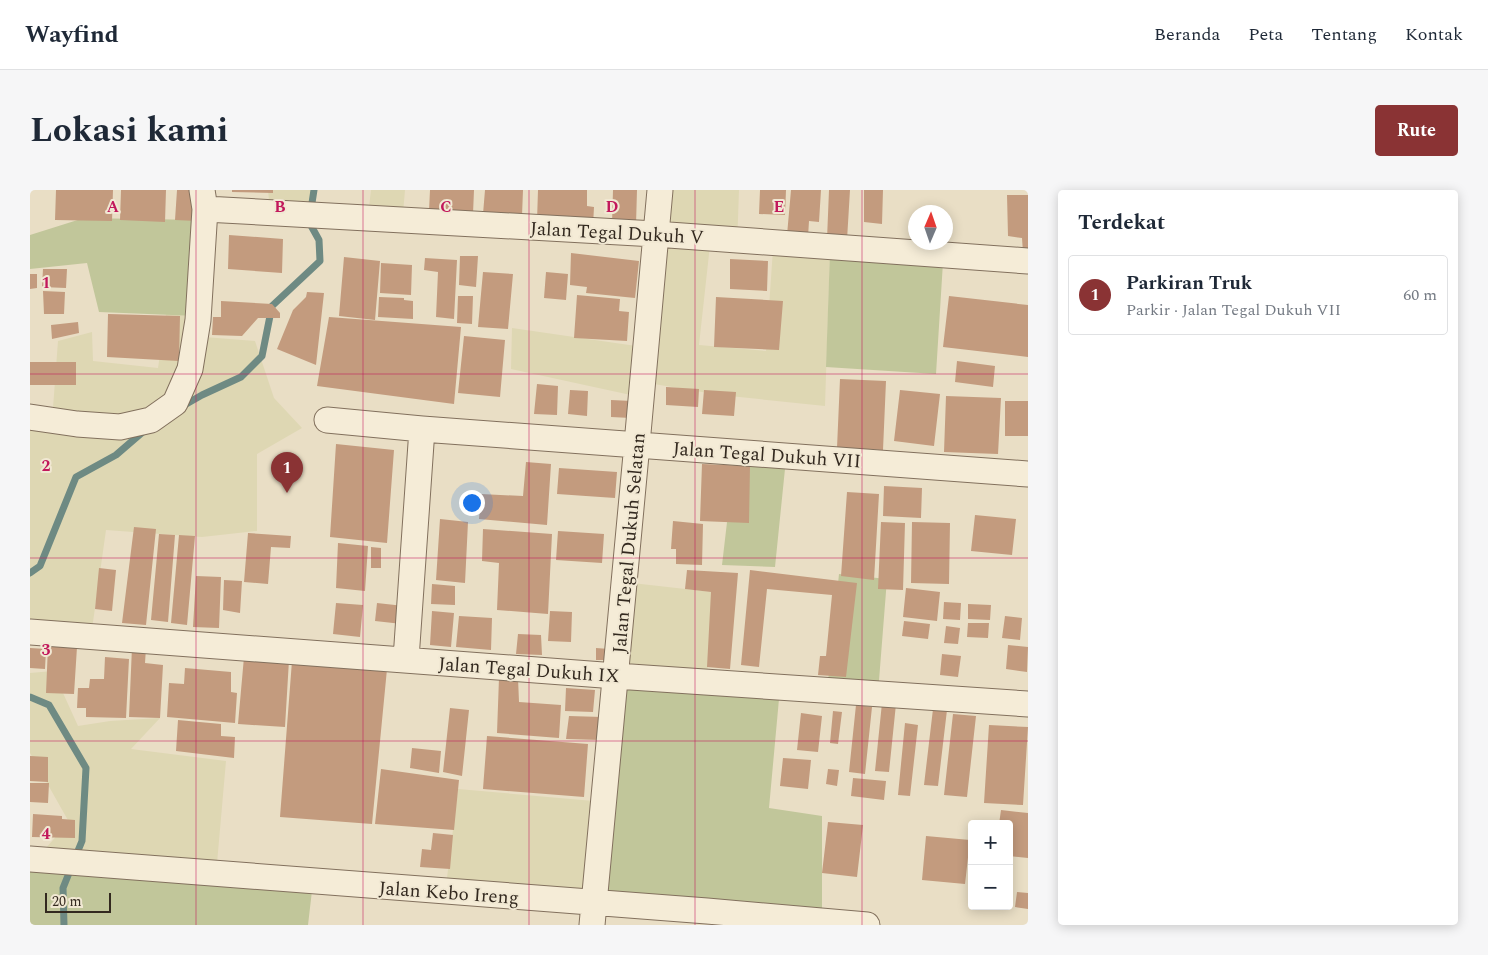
<!DOCTYPE html>
<html lang="id">
<meta charset="utf-8">
<style>
:root{--surface:#fff;--page:#f6f6f7;--text:#1f2937;--muted:#747a83;--line:#e0e1e3;--accent:#8a3334}
body{margin:0;font-family:Spectral,serif;background:var(--page);color:var(--text)}
.controls{position:absolute;right:15px;bottom:15px;display:grid;overflow:hidden;border-radius:5px;box-shadow:0 2px 12px #0003}
.controls button{width:45px;height:45px;display:grid;place-items:center;padding:0;border:0;border-bottom:1px solid var(--line);background:var(--surface);color:var(--text);font:25px sans-serif}
.compass{position:absolute;left:878px;top:15px;width:45px;height:45px;border-radius:50%;background:var(--surface);box-shadow:0 2px 12px #0003;rotate:2deg}
.scale{position:absolute;left:15px;bottom:12px;width:66px;box-sizing:border-box;padding-left:5px;border:2px solid #33291f;border-top:0;font-size:14px;line-height:18px;white-space:nowrap;color:#33291f;-webkit-text-stroke:4px #f1e8d3;paint-order:stroke}
.you{position:absolute;left:441px;top:312px;width:18px;height:18px;margin:-12px;border:4px solid #fff;border-radius:50%;background:#1a73e8;box-shadow:0 0 0 8px #1a73e833}
.badge{display:grid;place-items:center;width:32px;height:32px;border-radius:50%;background:var(--accent);color:#fff;font-size:16px;font-weight:700}
.pin{position:absolute;translate:-50% -41px;filter:drop-shadow(0 1px 2px #0008)}
.pin::after{content:'';position:absolute;top:26px;width:18px;height:15px;background:inherit;clip-path:polygon(0 0,100% 0,50% 100%)}
.list{margin:0;padding:0;list-style:none}
h2{display:flex;justify-content:space-between;align-items:center;height:65px;margin:0;padding:0 20px;font-size:21px}
h2 small{font-size:16px;font-weight:400;color:var(--muted)}
.list li{display:grid;grid-template-columns:32px 1fr auto;gap:15px;align-items:center;box-sizing:border-box;height:80px;margin:0 10px 10px;padding:0 10px;border:1px solid var(--line);border-radius:5px}
.list b{display:block;font-size:19px;white-space:nowrap}
.list p{margin:0;font-size:16px;white-space:nowrap;color:var(--muted)}
.list em{font-size:16px;font-style:normal;color:var(--muted)}
.map{position:relative;flex:none;width:998px;height:735px;overflow:hidden;border-radius:5px}
header{display:flex;align-items:center;gap:30px;box-sizing:border-box;height:70px;padding:0 25px;background:var(--surface);border-bottom:1px solid var(--line)}
header strong{font-size:24px}
nav{display:flex;gap:28px;margin-inline-start:auto;font-size:18px}
.intro{display:flex;align-items:center;justify-content:space-between;box-sizing:border-box;height:120px;padding:0 30px}
h1{margin:0;font-size:35px}
.button{padding:12px 22px;border-radius:5px;background:var(--accent);color:#fff;font-size:18px;font-weight:700}
main{display:flex;gap:30px;padding:0 30px}
aside{flex:1;background:var(--surface);border-radius:5px;box-shadow:0 2px 12px #0003}
.map>svg:first-child{display:block}
.farmland{fill:#ded7b3}
.green{fill:#c1c69a}
.lines{fill:none;stroke-linecap:round;stroke-linejoin:round}
.stream{stroke:#6e8a83;stroke-width:7}
.building{fill:#c39b7e}
.minor-casing{stroke:#82705d;stroke-width:27}
.minor{stroke:#f5ecd7;stroke-width:25}
.grid{fill:none;stroke:#c2185b;stroke-width:1;stroke-opacity:0.55}
.labels{text-anchor:middle;stroke-width:4;stroke-linejoin:round;paint-order:stroke}
.street-label{font-size:19px;fill:#33291f;stroke:#f1e8d3}
.grid-label{font-size:16px;text-anchor:middle;font-weight:bold;fill:#c2185b;stroke:#f1e8d3;stroke-width:4;stroke-linejoin:round;paint-order:stroke}
</style>
<header>
<strong>Wayfind</strong>
<nav><a>Beranda</a><a>Peta</a><a>Tentang</a><a>Kontak</a></nav>
</header>
<div class="intro"><h1>Lokasi kami</h1><a class="button">Rute</a></div>
<main>
<div class="map">
<svg width="998" height="735" viewBox="0 0 998 735">
<rect width="100%" height="100%" fill="#e9dec5"/>
<path class="farmland" d="M238 0H287L284 27 241 30Z
M341 0H375L372 35H337Z
M629 0H709L707 57 680 55 669 155 736 161 743 59 800 61 795 216 690 205 612 192 610 207 481 179 482 138 613 157Z
M136 124 167 126 174 147 225 151 244 208 272 238 227 264V341L172 347 76 340 62 439 0 436V222L23 218 28 151 62 142 63 171 128 178Z
M602 393 682 402 677 492 598 486Z
M23 481 48 536 80 531 130 528 101 559 196 571 186 685 6 669 39 632 0 563V483Z
M428 599 586 613 572 719 415 704Z"/>
<path class="green" d="M54 28 171 30 167 126 69 122 57 73 0 79V45Z
M800 61 913 72 906 184 796 177Z
M705 264 756 269 745 377 692 375Z
M809 384 857 389 848 503 797 501Z
M598 486 750 498 739 618 792 626V731L572 719 586 613Z
M0 675 283 692 278 735H0Z"/>
<g class="lines">
<path class="stream" d="M151 217 172 205 211 187 232 166 242 116 290 71 289 50 279 32 284 0
M0 383 10 376 46 287 86 265 115 240
M0 507 19 515 56 578 52 651 45 668
M34 735 33 698 41 678"/>
</g>
<path class="building" d="M26 0H83L82 31 25 30Z
M91 0H136L135 32 90 30Z
M147 0H169L167 31 145 30Z
M202 0H243V3L202 2Z
M400 0H444L443 24 399 21Z
M455 0H493L492 26 453 24Z
M508 0H557V16L564 17 563 36 507 31Z
M583 0H607L606 35 582 34Z
M730 0H756L755 25 729 24Z
M761 0H791L789 32 779 31 778 47 757 45Z
M799 0H820L817 50 797 49Z
M834 0H853L852 34 834 32Z
M977 5H998V63H993L992 48 978 46Z
M199 45 253 49 252 83 198 79Z
M541 63 609 71 605 108 556 103 557 97 540 95Z
M430 66H448L446 97 429 95Z
M314 67 350 71 345 130 309 126Z
M395 68 427 70 424 129 406 127 408 82 394 80Z
M700 69 738 71 737 101 700 99Z
M351 73 382 75 381 105 350 103Z
M13 79H37L36 98 12 97Z
M453 82 483 84 478 139 448 137Z
M516 82 538 84 536 110 514 108Z
M0 84H7V98L0 99Z
M13 101 35 102 34 124H14Z
M277 102 294 103 286 175 247 159 263 120 276 107Z
M547 105 590 109 589 121 599 122 597 151 544 148Z
M428 106H443L442 134 427 133Z
M919 106 998 115V167L913 157Z
M349 107 374 108V110L383 111V129L348 127Z
M686 107 753 111 749 160 684 157Z
M191 111 242 114 250 123V128H228L212 146 182 145 183 127H191Z
M78 124 150 126 149 171 77 167Z
M299 127 431 137 424 214 287 196Z
M48 132 49 143 22 149 21 135Z
M434 146 475 150 470 207 428 203Z
M927 171 965 176 963 197 925 192Z
M0 172H46V195H0Z
M810 189 856 191 853 260 807 258Z
M507 194 528 196 527 225 504 224Z
M636 197 669 199 668 217 636 215Z
M540 200 558 201 557 226 538 224Z
M674 200 706 202 704 226 672 224Z
M870 200 910 204 904 256 864 251Z
M916 206 971 208 968 264 914 262Z
M581 210 602 211 601 228 581 227Z
M975 211H998V246H975Z
M306 254 364 260 357 353 300 347Z
M496 272 521 274 517 335 449 329 451 304 493 306Z
M672 274 720 276 719 333 670 331Z
M529 278 587 282 585 308 527 304Z
M854 296 892 298 891 328 853 326Z
M817 302 849 304 844 390 811 386Z
M945 325 986 329 982 365 941 361Z
M410 329 438 332 435 393 406 390Z
M643 331 673 334 672 375 646 374V359H641Z
M851 332 875 333 873 400 848 399Z
M882 332 920 333 919 394 881 393Z
M104 337 126 339 116 435 92 433Z
M453 339 522 344 518 424 467 420 469 373 452 371Z
M528 341 574 344 572 373 526 370Z
M218 343 261 346 260 358 241 357 238 394 214 392Z
M129 344 145 345 138 432 121 430Z
M149 345 165 346 157 435 141 433Z
M308 353 338 356 335 401 306 398Z
M341 357 351 358V378H341Z
M69 378 86 380 82 421 65 419Z
M657 380 708 383 700 479 677 477 681 402 655 399Z
M720 380 827 393 816 487 788 485 790 466H796L802 405 737 399 729 477 711 475Z
M166 386 191 387 189 438 163 437Z
M194 390 212 391 210 423 193 420Z
M402 394 425 396V415L401 414Z
M876 398 910 402 907 431 873 427Z
M914 412 931 413 930 430 913 429Z
M306 413 333 415 330 447 303 444Z
M347 413 374 416 372 434 345 431Z
M938 414 961 415 960 430 938 429Z
M402 421 424 423 421 457 400 455Z
M520 421 542 422 541 452 518 451Z
M429 426 462 428 461 460 426 457Z
M975 426 992 428 990 450 972 448Z
M874 431 900 434 898 449 872 446Z
M938 433H959L958 448 937 447Z
M916 436 930 438 928 454 914 453Z
M488 444 511 445 512 465 486 464Z
M978 455 998 457 997 482 976 479Z
M18 456 47 457 44 504 16 503Z
M102 457 116 458 115 473 133 475 130 528 99 527Z
M0 458 16 459 15 479 0 478Z
M566 458 579 459 578 470H566Z
M912 464 931 466 928 487 910 485Z
M75 467 99 469 96 528 56 527V518H47L48 498H59L60 489H74Z
M214 467 259 470 255 537 208 534Z
M262 471 357 479 342 634 250 627Z
M155 478 201 482V502L207 503 205 533 137 527 139 493 154 494Z
M469 488H488L489 512 531 515 529 548 467 543Z
M536 498 565 500 563 522 535 521Z
M852 513 866 514 859 582 845 581Z
M826 515 842 517 835 584 819 582Z
M420 518 439 520 432 586 413 582Z
M903 519 917 520 908 596 894 595Z
M803 521 812 522 808 554 800 553Z
M771 523 792 526 788 562 767 560Z
M923 524 946 526 937 607 914 605Z
M539 526 572 527 571 550 536 549Z
M148 530 191 534V546L205 547 204 568 146 561Z
M875 533 888 535 880 606 868 605Z
M959 535 998 537 993 615 954 613Z
M457 546 558 554 554 607 453 599Z
M382 558 411 561 409 583 380 578Z
M0 566 18 567V592L0 591Z
M753 568 781 570 778 599 750 596Z
M351 579 429 590 424 640 345 634Z
M798 579 809 580 807 596 796 594Z
M823 588 856 591 854 610 821 606Z
M0 593H19L18 613 0 612Z
M971 620 998 623V668L979 666V634H969Z
M3 624 32 626V629L45 630V648L2 647Z
M798 632 833 635 827 687 792 683Z
M403 643 423 645 420 679 390 677 392 659 401 660Z
M896 646 940 650 935 694 892 690Z
M987 702 998 703V719L985 717Z"/>
<g class="lines">
<g class="minor-casing">
<path id="minor" d="M175 19 625 44 998 71
M0 227 47 234 90 237 121 230 145 213 160 179 168 130 175 19 172 0
M297 230 392 239 998 284
M0 442 586 486 998 514
M376 469 392 239
M0 669 677 721 837 735
M562 735 607 254 630 0"/>
</g>
<use href="#minor" class="minor"/>
</g>
<path class="grid" d="M166 0V735M333 0V735M499 0V735M665 0V735M832 0V735M0 184H998M0 368H998M0 551H998"/>
<g class="labels">
<g class="street-label">
<text transform="translate(587 42) rotate(3)" y="7">Jalan Tegal Dukuh V</text>
<text transform="translate(737 264) rotate(4)" y="7">Jalan Tegal Dukuh VII</text>
<text transform="translate(598 353) rotate(-85)" y="7">Jalan Tegal Dukuh Selatan</text>
<text transform="translate(499 479) rotate(4)" y="7">Jalan Tegal Dukuh IX</text>
<text transform="translate(419 702) rotate(4)" y="7">Jalan Kebo Ireng</text>
</g>
</g>
<g class="grid-label">
<text x="83" y="22">A</text>
<text x="250" y="22">B</text>
<text x="416" y="22">C</text>
<text x="582" y="22">D</text>
<text x="749" y="22">E</text>
<text x="16" y="98">1</text>
<text x="16" y="281">2</text>
<text x="16" y="465">3</text>
<text x="16" y="649">4</text>
</g>
</svg>
<div class="controls">
<button>+</button>
<button>−</button>
</div>
<svg class="compass" viewBox="-18 -18 36 36"><path d="M0-13l5 13h-10z" fill="#e53935"/><path d="M0 13l5-13h-10z" fill="#747a83"/></svg>
<div class="scale">20 m</div>
<div class="you"></div>
<div class="pin badge" style="left:257px;top:303px">1</div>
</div>
<aside>
<h2>Terdekat<small></small></h2>
<ul class="list">
<li><span class="badge">1</span><div><b>Parkiran Truk</b><p>Parkir · Jalan Tegal Dukuh VII</p></div><em>60 m</em></li>
</ul>
</aside>
</main>
